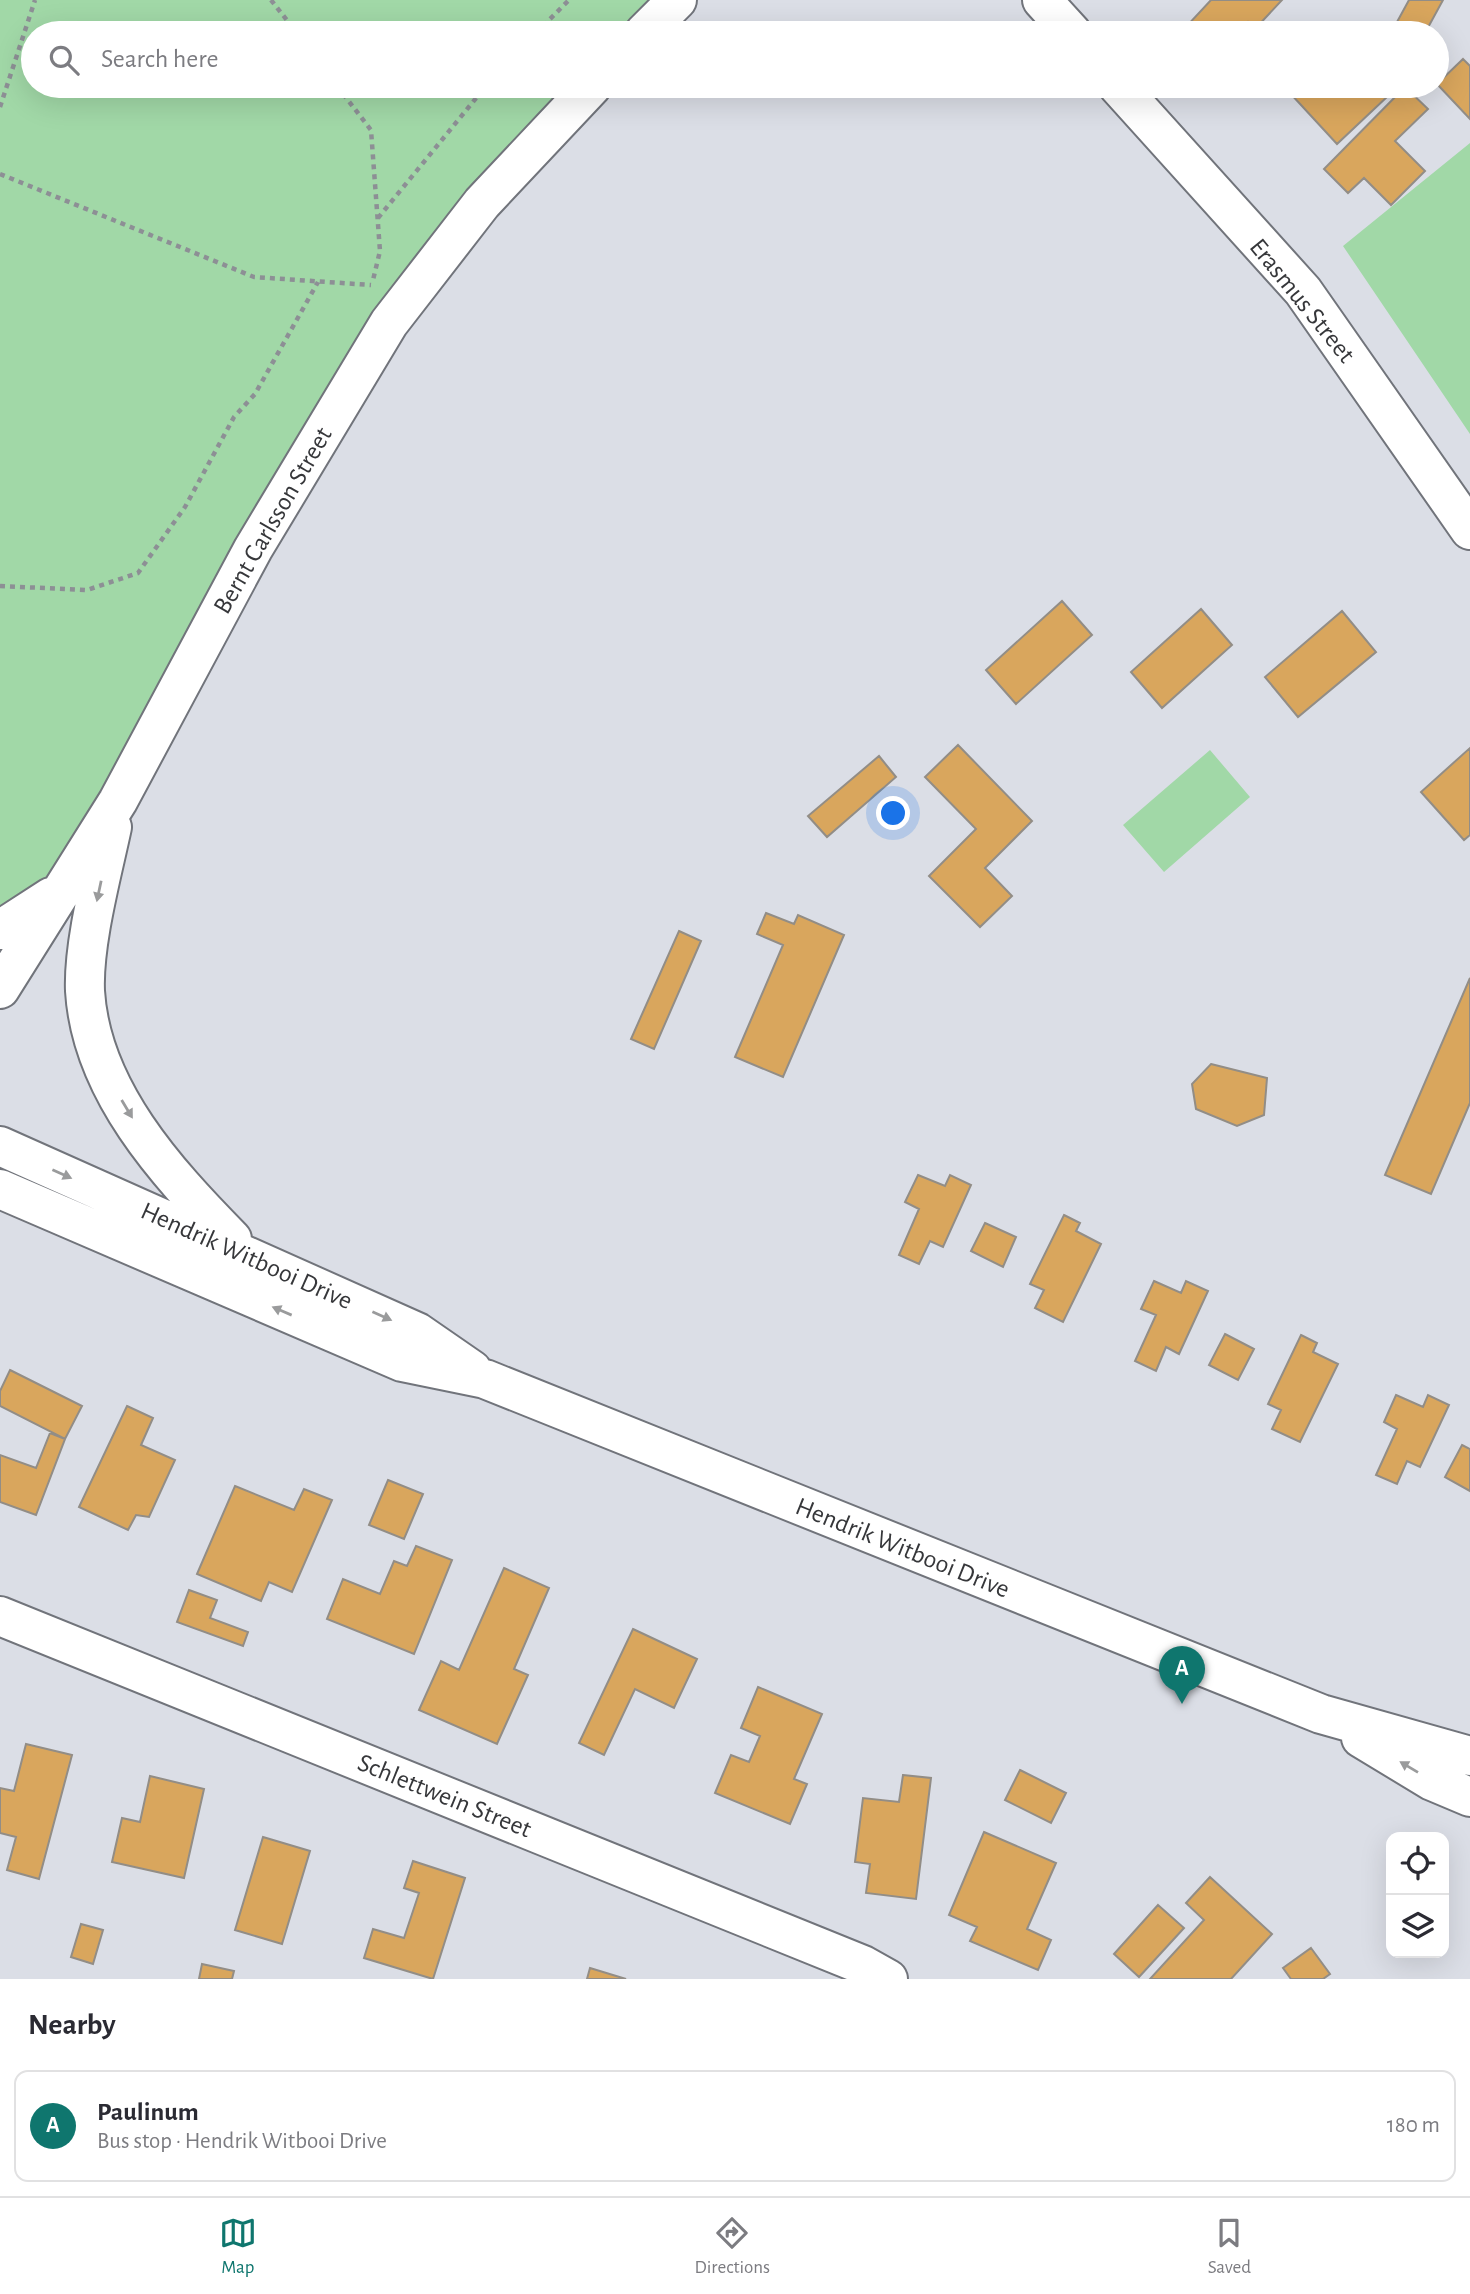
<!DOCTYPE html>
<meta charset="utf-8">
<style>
:root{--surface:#fff;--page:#f7f7f7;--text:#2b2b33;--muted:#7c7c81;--line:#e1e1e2;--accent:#0f766e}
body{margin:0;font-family:"Alegreya Sans",sans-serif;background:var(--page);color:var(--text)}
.controls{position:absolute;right:21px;bottom:21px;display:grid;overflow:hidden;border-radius:14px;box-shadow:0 7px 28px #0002}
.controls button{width:63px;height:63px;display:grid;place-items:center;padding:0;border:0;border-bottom:2px solid var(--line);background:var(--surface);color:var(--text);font:35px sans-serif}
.you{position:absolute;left:894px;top:814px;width:24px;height:24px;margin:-18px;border:5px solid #fff;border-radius:50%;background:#1a73e8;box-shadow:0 0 0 10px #1a73e833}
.badge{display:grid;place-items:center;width:46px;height:46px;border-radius:50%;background:var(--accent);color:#fff;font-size:23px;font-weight:700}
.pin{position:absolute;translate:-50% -58px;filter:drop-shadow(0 2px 4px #0008)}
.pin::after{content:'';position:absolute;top:37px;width:24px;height:21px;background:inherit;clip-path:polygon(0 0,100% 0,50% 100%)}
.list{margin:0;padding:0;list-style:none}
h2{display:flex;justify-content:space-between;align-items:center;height:91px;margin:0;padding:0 28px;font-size:30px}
h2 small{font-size:23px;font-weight:400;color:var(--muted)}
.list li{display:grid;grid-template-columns:46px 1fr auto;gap:21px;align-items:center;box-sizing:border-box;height:112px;margin:0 14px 14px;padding:0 14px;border:2px solid var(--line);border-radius:14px}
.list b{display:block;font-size:26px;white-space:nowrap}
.list p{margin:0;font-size:23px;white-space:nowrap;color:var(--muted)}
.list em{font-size:23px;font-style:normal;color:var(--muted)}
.icon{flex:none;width:38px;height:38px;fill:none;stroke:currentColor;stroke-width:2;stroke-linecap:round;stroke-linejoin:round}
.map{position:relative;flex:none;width:1470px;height:1979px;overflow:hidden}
.search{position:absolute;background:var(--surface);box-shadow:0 7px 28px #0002;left:21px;right:21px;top:21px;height:77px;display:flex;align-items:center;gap:18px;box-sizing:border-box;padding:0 24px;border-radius:38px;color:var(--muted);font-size:26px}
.sheet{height:217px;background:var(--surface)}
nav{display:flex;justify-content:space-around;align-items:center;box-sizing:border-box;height:98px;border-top:2px solid var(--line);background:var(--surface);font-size:19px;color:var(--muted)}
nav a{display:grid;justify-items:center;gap:4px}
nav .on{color:var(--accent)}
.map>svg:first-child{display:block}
.green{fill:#a1d8a7}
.building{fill:#d9a65d;stroke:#928d86;stroke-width:2}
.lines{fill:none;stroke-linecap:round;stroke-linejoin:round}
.street-casing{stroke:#71747b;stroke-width:42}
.secondary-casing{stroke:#71747b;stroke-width:42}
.path{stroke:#8d8f95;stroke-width:4.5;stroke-dasharray:5 5;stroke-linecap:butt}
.street{stroke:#fff;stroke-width:38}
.secondary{stroke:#fff;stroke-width:38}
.oneway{fill:#9a9b9c}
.labels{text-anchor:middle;stroke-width:5;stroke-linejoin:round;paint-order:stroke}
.street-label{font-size:26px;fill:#36373a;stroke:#fff}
</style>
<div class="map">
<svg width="1470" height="1979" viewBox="0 0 1470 1979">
<rect width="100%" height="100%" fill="#dbdee6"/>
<path class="green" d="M0 0H678L646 33H33V86H595L482 203 118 801 0 930Z
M1470 143V434L1343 246Z
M1210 750 1250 797 1164 872 1123 825Z"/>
<path class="building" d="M1211 0H1282L1255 29 1248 22 1237 33H1187L1183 30Z
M1409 0H1443L1425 33H1391Z
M1463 59 1470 66V119L1437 84Z
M1295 86H1339L1347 94 1356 86H1378L1388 96 1337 144 1289 92Z
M1405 87 1428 109 1395 141 1425 171 1391 205 1364 178 1348 193 1324 169Z
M1062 601 1092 635 1016 704 986 670Z
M1201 609 1232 645 1162 708 1131 672Z
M1342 611 1376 652 1298 717 1265 677Z
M958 745 1032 821 985 868 1012 896 980 927 929 876 976 829 925 777Z
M1470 748V835L1464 840 1421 792Z
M879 756 896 777 827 837 808 816Z
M766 913 794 924 798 915 844 935 783 1077 735 1057 783 945 757 934Z
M679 931 701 941 654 1049 631 1039Z
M1470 978V1103L1431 1194 1385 1175Z
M1211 1064 1267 1078 1264 1115 1237 1126 1196 1109 1192 1084Z
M918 1175 945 1186 950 1175 971 1185 943 1247 930 1241 919 1264 899 1255 919 1209 905 1202Z
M1064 1215 1080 1223 1076 1231 1101 1244 1063 1322 1035 1308 1044 1290 1030 1284Z
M985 1223 1016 1237 1003 1267 971 1251Z
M1154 1281 1181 1293 1186 1281 1208 1291 1179 1354 1166 1347 1156 1371 1135 1361 1156 1315 1141 1309Z
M1225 1334 1254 1349 1238 1380 1209 1365Z
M1301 1335 1317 1343 1313 1352 1338 1364 1300 1442 1272 1429 1281 1410 1268 1404Z
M10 1370 82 1406 65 1439 0 1406V1391Z
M1396 1395 1423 1407 1428 1395 1449 1405 1420 1467 1407 1461 1397 1484 1376 1475 1397 1429 1384 1422Z
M127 1406 153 1418 141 1445 175 1460 149 1517 136 1515 128 1530 79 1507Z
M50 1433 65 1439 36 1515 0 1502V1455L36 1468Z
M1462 1445 1470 1449V1491L1445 1477Z
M388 1480 423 1494 404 1539 369 1525Z
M235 1486 294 1510 304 1489 332 1500 292 1592 269 1582 261 1601 197 1574Z
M416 1546 452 1560 414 1654 327 1619 343 1579 380 1594 394 1561 407 1566Z
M504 1568 549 1588 514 1669 528 1675 497 1744 419 1710 441 1661 459 1670Z
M189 1590 217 1600 210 1618 248 1632 243 1646 177 1622Z
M633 1629 697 1659 674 1708 635 1689 604 1755 579 1743Z
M758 1687 822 1714 794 1779 807 1784 790 1824 715 1793 731 1755 749 1762 760 1736 741 1728Z
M26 1744 72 1755 39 1879 7 1870 16 1837 0 1833V1788L14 1791Z
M1020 1770 1066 1793 1051 1823 1005 1800Z
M903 1775 931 1778 916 1899 866 1893 870 1864 855 1862 863 1798 899 1802Z
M150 1776 204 1789 184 1878 112 1862 122 1818 140 1822Z
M984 1832 1056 1863 1027 1929 1051 1940 1038 1970 970 1941 977 1927 949 1915Z
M263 1837 310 1851 282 1944 235 1930Z
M413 1861 465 1878 433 1979 364 1958 373 1929 404 1938 419 1893 404 1888Z
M1210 1877 1272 1934 1231 1979H1150L1204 1920 1186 1903Z
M1158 1905 1184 1928 1139 1977 1114 1954Z
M81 1924 103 1930 93 1964 71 1957Z
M1311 1948 1330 1974 1323 1979H1291L1283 1968Z
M202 1964 234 1971 232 1979H199Z
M590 1968 626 1979H587Z"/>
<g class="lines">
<g class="street-casing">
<path id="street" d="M0 1616 863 1965 888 1979"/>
</g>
<g class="secondary-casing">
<path id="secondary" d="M1042 0 1072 33
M644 33 677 0
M1118 86 1303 291 1470 530
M112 827C102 874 83 943 85 991 91 1090 166 1172 232 1239
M0 930 51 897
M0 989 118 801 253 549 389 323 482 203 592 86
M0 1146 417 1332 472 1370
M0 1189 402 1362 485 1379 1321 1714 1470 1756
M1361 1738 1432 1781 1470 1797"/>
</g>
<path class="path" d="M271 0 297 33
M536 33 569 0
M337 86 371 130 380 251 373 280
M0 107 35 0
M0 174 254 277 371 285
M378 218 486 86
M0 586 87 590 138 573 185 507 234 417 255 394 318 282"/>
<use href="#street" class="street"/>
<use href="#secondary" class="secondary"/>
</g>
<defs><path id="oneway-solid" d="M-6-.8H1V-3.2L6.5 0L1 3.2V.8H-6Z" transform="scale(1.75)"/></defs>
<g class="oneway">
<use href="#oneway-solid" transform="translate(99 891) rotate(102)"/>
<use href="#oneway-solid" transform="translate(127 1109) rotate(59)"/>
<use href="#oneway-solid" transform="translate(62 1174) rotate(24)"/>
<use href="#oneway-solid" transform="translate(282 1311) rotate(-157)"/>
<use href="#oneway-solid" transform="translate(382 1316) rotate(24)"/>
<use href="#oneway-solid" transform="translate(1409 1767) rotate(-149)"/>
</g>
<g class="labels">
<g class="street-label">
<text transform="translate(1303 300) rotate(51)" y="9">Erasmus Street</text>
<text transform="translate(272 520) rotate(-60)" y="9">Bernt Carlsson Street</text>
<text transform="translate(247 1255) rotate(24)" y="9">Hendrik Witbooi Drive</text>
<text transform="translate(903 1547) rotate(22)" y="9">Hendrik Witbooi Drive</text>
<text transform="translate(445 1795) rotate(22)" y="9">Schlettwein Street</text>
</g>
</g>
</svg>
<div class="controls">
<button><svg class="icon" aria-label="locate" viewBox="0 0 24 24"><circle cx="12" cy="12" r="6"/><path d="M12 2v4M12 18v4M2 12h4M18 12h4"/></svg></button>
<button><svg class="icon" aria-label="layers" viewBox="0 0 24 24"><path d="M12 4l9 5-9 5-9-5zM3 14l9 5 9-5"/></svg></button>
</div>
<div class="you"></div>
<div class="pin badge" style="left:1182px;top:1704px">A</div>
<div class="search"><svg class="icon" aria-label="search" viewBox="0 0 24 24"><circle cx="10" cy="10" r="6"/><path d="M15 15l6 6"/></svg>Search here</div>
</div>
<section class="sheet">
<h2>Nearby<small></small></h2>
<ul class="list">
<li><span class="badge">A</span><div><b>Paulinum</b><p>Bus stop · Hendrik Witbooi Drive</p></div><em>180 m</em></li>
</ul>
</section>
<nav>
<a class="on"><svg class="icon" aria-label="map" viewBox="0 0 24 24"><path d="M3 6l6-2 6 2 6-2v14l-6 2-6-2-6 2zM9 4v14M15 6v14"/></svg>Map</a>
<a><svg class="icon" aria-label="directions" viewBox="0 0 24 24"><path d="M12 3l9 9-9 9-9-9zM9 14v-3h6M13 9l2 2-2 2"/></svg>Directions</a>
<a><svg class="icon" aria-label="saved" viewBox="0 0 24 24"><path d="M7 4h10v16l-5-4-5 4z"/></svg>Saved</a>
</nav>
